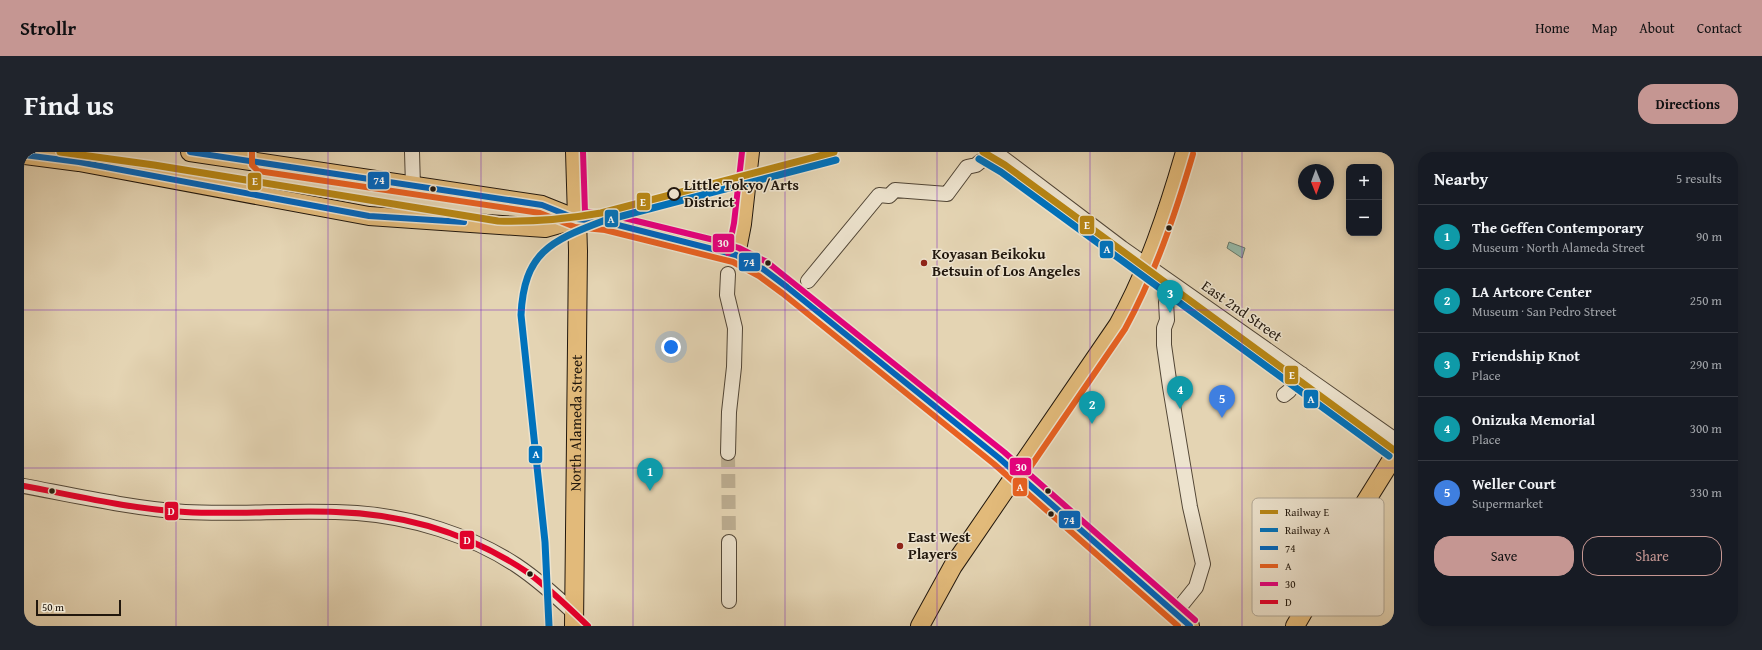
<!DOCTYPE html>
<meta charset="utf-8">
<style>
:root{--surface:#171b24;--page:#20242c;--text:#f1f3f6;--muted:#9ea1a6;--line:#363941;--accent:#c59692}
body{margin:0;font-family:"Gentium Book Plus",serif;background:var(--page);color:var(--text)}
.controls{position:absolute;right:12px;top:12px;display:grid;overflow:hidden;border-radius:8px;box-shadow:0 2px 10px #0003}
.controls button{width:36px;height:36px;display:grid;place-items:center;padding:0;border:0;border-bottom:1px solid var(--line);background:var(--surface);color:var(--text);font:20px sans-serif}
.compass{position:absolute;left:1274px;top:12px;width:36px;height:36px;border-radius:50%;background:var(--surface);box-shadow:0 2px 10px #0003;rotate:179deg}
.scale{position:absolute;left:12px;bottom:10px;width:85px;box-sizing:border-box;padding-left:4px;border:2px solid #21170d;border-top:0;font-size:11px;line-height:14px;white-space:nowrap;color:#21170d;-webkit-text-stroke:3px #ede3ce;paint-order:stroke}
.you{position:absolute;left:647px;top:195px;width:14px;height:14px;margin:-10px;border:3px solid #fff;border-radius:50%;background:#1a73e8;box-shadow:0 0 0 6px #1a73e833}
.badge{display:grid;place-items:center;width:26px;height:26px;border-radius:50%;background:var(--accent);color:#fff;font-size:13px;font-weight:700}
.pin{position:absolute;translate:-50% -33px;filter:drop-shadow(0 1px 2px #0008)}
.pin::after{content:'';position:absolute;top:21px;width:14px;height:12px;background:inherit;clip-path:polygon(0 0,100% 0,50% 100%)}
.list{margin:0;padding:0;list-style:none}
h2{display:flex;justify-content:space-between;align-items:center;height:52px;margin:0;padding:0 16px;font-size:17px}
h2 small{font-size:13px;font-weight:400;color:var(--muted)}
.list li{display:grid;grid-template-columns:26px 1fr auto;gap:12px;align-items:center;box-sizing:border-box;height:64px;padding:0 16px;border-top:1px solid var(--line)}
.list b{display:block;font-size:15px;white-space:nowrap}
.list p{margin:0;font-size:13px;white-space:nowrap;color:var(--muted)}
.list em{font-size:13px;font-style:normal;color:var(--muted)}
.actions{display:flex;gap:8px;padding:12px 16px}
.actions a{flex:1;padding:9px 0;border:1px solid var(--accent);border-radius:16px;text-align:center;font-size:14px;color:var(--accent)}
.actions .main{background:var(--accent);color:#111}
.map{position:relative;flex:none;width:1370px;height:474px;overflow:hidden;border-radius:16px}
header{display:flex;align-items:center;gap:24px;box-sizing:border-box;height:56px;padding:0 20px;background:var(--accent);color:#111}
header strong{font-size:19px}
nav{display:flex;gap:22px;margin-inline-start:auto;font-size:14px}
.intro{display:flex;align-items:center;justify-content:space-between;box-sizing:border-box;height:96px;padding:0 24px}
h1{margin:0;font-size:28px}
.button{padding:10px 18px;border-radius:16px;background:var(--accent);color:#111;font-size:14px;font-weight:700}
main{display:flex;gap:24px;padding:0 24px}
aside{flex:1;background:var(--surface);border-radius:16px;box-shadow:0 2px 10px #0003}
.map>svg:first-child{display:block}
.water{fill:#96b9a8;stroke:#67786a}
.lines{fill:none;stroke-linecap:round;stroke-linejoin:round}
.minor-tunnel{stroke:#bdae92;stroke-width:14;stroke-dasharray:14 7;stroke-linecap:butt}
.minor-casing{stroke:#524636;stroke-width:16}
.major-casing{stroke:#21170d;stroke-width:20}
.minor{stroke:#ede3ce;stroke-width:14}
.major{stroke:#e2ba7a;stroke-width:18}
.bus-1-casing{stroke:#ede3ce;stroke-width:9}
.bus-2-casing{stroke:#ede3ce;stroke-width:9}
.bus-3-casing{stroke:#ede3ce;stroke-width:9}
.bus-4-casing{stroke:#ede3ce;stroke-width:9}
.bus-1{stroke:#0065bd;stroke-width:6}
.bus-2{stroke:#e86121;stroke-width:6}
.bus-3{stroke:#e5007d;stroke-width:6}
.bus-4{stroke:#e4002b;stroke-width:6}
.rail-1-casing{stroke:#ede3ce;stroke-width:10}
.rail-2-casing{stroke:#ede3ce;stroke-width:10}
.rail-1{stroke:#b78615;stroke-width:7}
.rail-2{stroke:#0072bc;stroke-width:7}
.grid{fill:none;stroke:#7b2cbf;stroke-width:1;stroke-opacity:0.55}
.bus-dot{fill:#21170d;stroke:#ede3ce;stroke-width:1.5}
.stop-dot{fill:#ede3ce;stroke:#21170d;stroke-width:2}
.poi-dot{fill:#8f2418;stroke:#ede3ce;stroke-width:1.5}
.labels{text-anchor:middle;stroke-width:3;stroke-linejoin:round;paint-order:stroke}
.stop-label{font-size:15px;font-weight:bold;fill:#21170d;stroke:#ede3ce;text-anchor:start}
.poi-label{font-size:15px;font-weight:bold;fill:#21170d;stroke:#ede3ce;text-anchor:start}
.street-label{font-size:15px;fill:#21170d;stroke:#ede3ce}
.key{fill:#ede3ce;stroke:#b0a694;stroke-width:1}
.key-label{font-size:11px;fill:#21170d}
.line-badge{stroke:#ede3ce;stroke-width:1.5}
.badge-label{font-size:11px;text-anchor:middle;font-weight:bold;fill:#fff}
</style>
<header>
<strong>Strollr</strong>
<nav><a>Home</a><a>Map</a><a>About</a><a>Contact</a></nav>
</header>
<div class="intro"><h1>Find us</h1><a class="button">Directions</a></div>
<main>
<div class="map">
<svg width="1370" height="474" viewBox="0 0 1370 474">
<rect width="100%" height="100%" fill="#e4d4b3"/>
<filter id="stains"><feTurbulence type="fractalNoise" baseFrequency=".005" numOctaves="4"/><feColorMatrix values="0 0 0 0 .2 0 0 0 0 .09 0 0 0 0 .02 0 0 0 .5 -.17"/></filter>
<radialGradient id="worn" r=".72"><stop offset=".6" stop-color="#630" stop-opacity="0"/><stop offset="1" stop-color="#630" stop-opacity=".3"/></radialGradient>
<path class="water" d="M1205 90 1221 96 1218 106 1203 96Z"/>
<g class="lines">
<path class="minor-tunnel" d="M704 301 705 390"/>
<g class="minor-casing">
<path id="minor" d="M388 0 389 34
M971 0 1098 96 1370 287
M784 129 855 43 865 44 871 38 923 42 943 15 952 13 957 9
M1142 150 1143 168 1140 176V193L1146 235 1166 355 1179 412 1172 435 1151 461
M1260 243 1265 239 1278 222
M704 301 705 260 710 215 711 176 703 143 704 122
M0 334C53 344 107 356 161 360 218 363 276 357 333 361 388 365 446 383 492 413 513 427 532 444 550 461
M705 390V449"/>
</g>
<g class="major-casing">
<g id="major">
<path d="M166 0 518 53 553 67 582 70 688 96 712 103 739 117 763 135 975 306 1166 474"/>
<path d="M0 3 55 10 345 64 521 76 553 67"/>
<path d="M712 103 718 72 726 0"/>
<path id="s1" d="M550 474 554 99 551 0"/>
<path d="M896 474 929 414 1094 173C1124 119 1144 59 1161 0"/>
<path d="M1271 474 1321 388 1324 378 1370 304"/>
</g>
</g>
<use href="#minor" class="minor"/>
<use href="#major" class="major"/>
<g class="bus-1-casing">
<path id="bus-1" d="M166 0 518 53 553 67 582 70 712 103 739 117 763 135 975 306 1166 474
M0 3 55 10 345 64 440 70"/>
</g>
<g class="bus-2-casing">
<path id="bus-2" d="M228 0V13L234 19 516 61 551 75 581 78 709 110 735 124 758 141 970 312 1154 474
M998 327 1101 177C1131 122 1151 63 1169 2"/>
</g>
<g class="bus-3-casing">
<path id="bus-3" d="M559 0 561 60 584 62 690 88 715 96 743 110 980 300 1171 468
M704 101 710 71 718 0"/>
</g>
<g class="bus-4-casing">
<path id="bus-4" d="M0 334C53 344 107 357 161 360 211 363 262 358 312 360 380 362 446 382 503 420 525 436 544 455 564 474"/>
</g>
<use href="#bus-1" class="bus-1"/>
<use href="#bus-2" class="bus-2"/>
<use href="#bus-3" class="bus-3"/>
<use href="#bus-4" class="bus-4"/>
<g class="rail-1-casing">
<path id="rail-1" d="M36 0 130 13 474 69C509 70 543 67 577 61L810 0
M959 0 981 13 1370 298"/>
</g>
<g class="rail-2-casing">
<path id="rail-2" d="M955 7 977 20 1365 304
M525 474 521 390 497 163C500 101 526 89 579 69L812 8"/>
</g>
<use href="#rail-1" class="rail-1"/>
<use href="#rail-2" class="rail-2"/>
</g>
<path class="grid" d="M152 0V474M304 0V474M457 0V474M609 0V474M761 0V474M913 0V474M1066 0V474M1218 0V474M0 158H1370M0 316H1370"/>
<g class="bus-dot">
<circle cx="409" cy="37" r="3.5"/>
<circle cx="1145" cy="76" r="3.5"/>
<circle cx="744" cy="111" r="3.5"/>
<circle cx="28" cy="339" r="3.5"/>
<circle cx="1024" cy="339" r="3.5"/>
<circle cx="1027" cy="362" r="3.5"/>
<circle cx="506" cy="422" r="3.5"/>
</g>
<circle class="stop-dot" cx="650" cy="42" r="6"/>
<g class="poi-dot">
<circle cx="900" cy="111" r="4"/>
<circle cx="876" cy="394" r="4"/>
</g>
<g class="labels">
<g class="stop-label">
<text x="660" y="38">Little Tokyo/Arts<tspan x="660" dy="17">District</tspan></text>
</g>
<g class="poi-label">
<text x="908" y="107">Koyasan Beikoku<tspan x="908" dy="17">Betsuin of Los Angeles</tspan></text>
<text x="884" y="390">East West<tspan x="884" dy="17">Players</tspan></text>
</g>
<g class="street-label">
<text transform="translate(1218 159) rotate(35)" y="5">East 2nd Street</text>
<text dy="5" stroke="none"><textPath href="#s1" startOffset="203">North Alameda Street</textPath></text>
</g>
</g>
<rect x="1228" y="346" width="132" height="118" rx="6" class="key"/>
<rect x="1236" y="358" width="18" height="4" fill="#b78615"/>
<rect x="1236" y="376" width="18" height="4" fill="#0072bc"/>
<rect x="1236" y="394" width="18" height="4" fill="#0065bd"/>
<rect x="1236" y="412" width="18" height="4" fill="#e86121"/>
<rect x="1236" y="430" width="18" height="4" fill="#e5007d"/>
<rect x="1236" y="448" width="18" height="4" fill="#e4002b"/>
<g class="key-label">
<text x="1261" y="364">Railway E</text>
<text x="1261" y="382">Railway A</text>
<text x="1261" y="400">74</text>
<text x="1261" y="418">A</text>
<text x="1261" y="436">30</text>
<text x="1261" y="454">D</text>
</g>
<g class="line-badge">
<rect x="343" y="19" width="23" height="19" rx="4" fill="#0065bd"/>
<rect x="223" y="20" width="15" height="19" rx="4" fill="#b78615"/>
<rect x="612" y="40" width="15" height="19" rx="4" fill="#b78615"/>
<rect x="580" y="57" width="15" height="19" rx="4" fill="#0072bc"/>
<rect x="1055" y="63" width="16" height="20" rx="4" fill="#b78615"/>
<rect x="688" y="81" width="23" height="20" rx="4" fill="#e5007d"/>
<rect x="1075" y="88" width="15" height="19" rx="4" fill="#0072bc"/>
<rect x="714" y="100" width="23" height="20" rx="4" fill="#0065bd"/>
<rect x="1260" y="213" width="15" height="20" rx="4" fill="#b78615"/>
<rect x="1279" y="237" width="16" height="20" rx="4" fill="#0072bc"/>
<rect x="504" y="293" width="15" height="19" rx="4" fill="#0072bc"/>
<rect x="985" y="305" width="23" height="19" rx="4" fill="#e5007d"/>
<rect x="988" y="325" width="16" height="20" rx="4" fill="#e86121"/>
<rect x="140" y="349" width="15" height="20" rx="4" fill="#e4002b"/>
<rect x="1034" y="358" width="23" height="19" rx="4" fill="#0065bd"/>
<rect x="435" y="378" width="16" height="20" rx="4" fill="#e4002b"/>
</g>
<g class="badge-label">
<text x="355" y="32">74</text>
<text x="231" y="33">E</text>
<text x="619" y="54">E</text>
<text x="587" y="71">A</text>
<text x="1063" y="77">E</text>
<text x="699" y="95">30</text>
<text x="1083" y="101">A</text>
<text x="725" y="114">74</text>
<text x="1268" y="227">E</text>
<text x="1287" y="251">A</text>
<text x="512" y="306">A</text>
<text x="997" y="319">30</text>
<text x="996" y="339">A</text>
<text x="147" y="363">D</text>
<text x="1045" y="372">74</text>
<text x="443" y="392">D</text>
</g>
<rect width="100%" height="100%" filter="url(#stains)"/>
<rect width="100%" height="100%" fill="url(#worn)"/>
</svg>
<div class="controls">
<button>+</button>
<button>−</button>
</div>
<svg class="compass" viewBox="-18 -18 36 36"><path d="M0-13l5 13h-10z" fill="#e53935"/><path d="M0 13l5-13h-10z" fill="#9ea1a6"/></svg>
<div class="scale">50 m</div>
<div class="you"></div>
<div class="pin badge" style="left:626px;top:339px;background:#0f9aa8">1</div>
<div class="pin badge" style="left:1068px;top:272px;background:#0f9aa8">2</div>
<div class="pin badge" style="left:1146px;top:161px;background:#0f9aa8">3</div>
<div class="pin badge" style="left:1156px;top:257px;background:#0f9aa8">4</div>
<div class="pin badge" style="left:1198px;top:266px;background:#3f7fe0">5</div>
</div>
<aside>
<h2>Nearby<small>5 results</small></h2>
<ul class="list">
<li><span class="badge" style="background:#0f9aa8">1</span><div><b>The Geffen Contemporary</b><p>Museum · North Alameda Street</p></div><em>90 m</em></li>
<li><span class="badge" style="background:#0f9aa8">2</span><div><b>LA Artcore Center</b><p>Museum · San Pedro Street</p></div><em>250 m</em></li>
<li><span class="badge" style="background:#0f9aa8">3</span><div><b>Friendship Knot</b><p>Place</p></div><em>290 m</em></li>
<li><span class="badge" style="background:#0f9aa8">4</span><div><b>Onizuka Memorial</b><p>Place</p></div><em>300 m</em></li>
<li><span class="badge" style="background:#3f7fe0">5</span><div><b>Weller Court</b><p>Supermarket</p></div><em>330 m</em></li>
</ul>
<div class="actions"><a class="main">Save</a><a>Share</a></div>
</aside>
</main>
